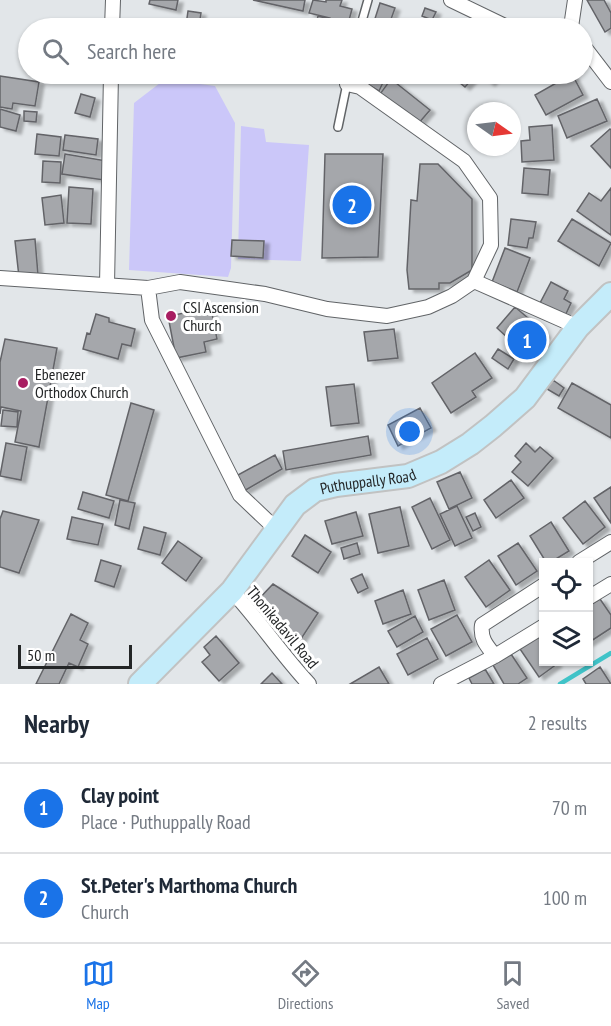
<!DOCTYPE html>
<meta charset="utf-8">
<style>
:root{--surface:#fff;--page:#f6f6f7;--text:#1f2937;--muted:#747a83;--line:#e0e1e3;--accent:#1a73e8}
body{margin:0;font-family:"PT Sans Narrow",sans-serif;background:var(--page);color:var(--text)}
.controls{position:absolute;right:18px;bottom:18px;display:grid;overflow:hidden;border-radius:0px;box-shadow:0 2px 4px #0004}
.controls button{width:54px;height:54px;display:grid;place-items:center;padding:0;border:0;border-bottom:2px solid var(--line);background:var(--surface);color:var(--text);font:30px sans-serif}
.compass{position:absolute;left:467px;top:102px;width:54px;height:54px;border-radius:50%;background:var(--surface);box-shadow:0 2px 4px #0004;rotate:104deg}
.scale{position:absolute;left:18px;bottom:15px;width:114px;box-sizing:border-box;padding-left:6px;border:3px solid #232526;border-top:0;font-size:16px;line-height:21px;white-space:nowrap;color:#232526;-webkit-text-stroke:4px #fff;paint-order:stroke}
.you{position:absolute;left:410px;top:432px;width:21px;height:21px;margin:-15px;border:4px solid #fff;border-radius:50%;background:#1a73e8;box-shadow:0 0 0 9px #1a73e833}
.badge{display:grid;place-items:center;width:39px;height:39px;border-radius:50%;background:var(--accent);color:#fff;font-size:20px;font-weight:700}
.pin{position:absolute;translate:-50% -50%;border:3px solid #fff;box-shadow:0 2px 6px #0006}
.list{margin:0;padding:0;list-style:none}
h2{display:flex;justify-content:space-between;align-items:center;height:78px;margin:0;padding:0 24px;font-size:26px}
h2 small{font-size:20px;font-weight:400;color:var(--muted)}
.list li{display:grid;grid-template-columns:39px 1fr auto;gap:18px;align-items:center;box-sizing:border-box;height:90px;padding:0 24px;border-top:2px solid var(--line)}
.list b{display:block;font-size:22px;white-space:nowrap}
.list p{margin:0;font-size:20px;white-space:nowrap;color:var(--muted)}
.list em{font-size:20px;font-style:normal;color:var(--muted)}
.icon{flex:none;width:33px;height:33px;fill:none;stroke:currentColor;stroke-width:2;stroke-linecap:round;stroke-linejoin:round}
.map{position:relative;flex:none;width:611px;height:684px;overflow:hidden}
.search{position:absolute;background:var(--surface);box-shadow:0 2px 4px #0004;left:18px;right:18px;top:18px;height:66px;display:flex;align-items:center;gap:15px;box-sizing:border-box;padding:0 21px;border-radius:33px;color:var(--muted);font-size:22px}
.sheet{height:258px;background:var(--surface)}
nav{display:flex;justify-content:space-around;align-items:center;box-sizing:border-box;height:84px;border-top:2px solid var(--line);background:var(--surface);font-size:16px;color:var(--muted)}
nav a{display:grid;justify-items:center;gap:3px}
nav .on{color:var(--accent)}
.map>svg:first-child{display:block}
.green{fill:#cbc7f9}
.lines{fill:none;stroke-linecap:round;stroke-linejoin:round}
.stream{stroke:#40c3c8;stroke-width:4.5}
.building{fill:#a5a7ab;stroke:#636468;stroke-width:1.5;filter:url(#shadow)}
.service-casing{stroke:#616467;stroke-width:10}
.minor-casing{stroke:#616467;stroke-width:16}
.primary-casing{stroke:#c1c2c2;stroke-width:26}
.service{stroke:#fff;stroke-width:7}
.minor{stroke:#fff;stroke-width:14}
.primary{stroke:#c4ecfa;stroke-width:22}
.poi-dot{fill:#a81e62;stroke:#fff;stroke-width:2}
.labels{text-anchor:middle;stroke-width:6;stroke-linejoin:round;paint-order:stroke}
.poi-label{font-size:16px;fill:#232526;stroke:#fff;text-anchor:start}
.street-label{font-size:16px;fill:#232526;stroke:#fff}
</style>
<div class="map">
<svg width="611" height="684" viewBox="0 0 611 684">
<defs>
<filter id="shadow"><feDropShadow dx="5" dy="3" stdDeviation="1.5" flood-color="#0004"/></filter>
</defs>
<rect width="100%" height="100%" fill="#e2e6e9"/>
<path class="green" d="M185 82 215 86 235 123 231 268 228 277 129 270 134 103 160 83Z
M241 126 264 129 266 142 309 145 301 261 238 259Z"/>
<g class="lines">
<path class="stream" d="M560 684 611 653"/>
</g>
<path class="building" d="M150 0H178L176 10 149 4Z
M253 0H305L303 11Z
M313 0 326 2V0H342L340 6 352 9 347 28H328L330 18 309 13Z
M587 0H604L611 13V28L605 32Z
M380 3 395 8 390 22 410 28H372Z
M425 8 436 12 432 20 422 16Z
M188 11 201 13 199 26 186 25Z
M318 16 329 19 328 28H315Z
M425 20 445 28H422Z
M142 22 161 26V28H140Z
M371 74H381L386 76 379 91 366 84Z
M449 74H477L465 87Z
M480 74H498L490 83Z
M572 74 583 95 546 115 535 95Z
M0 76 39 82 35 106 13 103 12 109 0 107Z
M391 79 430 110 418 124 380 94Z
M81 94 95 98 90 117 75 113Z
M597 99 607 121 567 138 558 116Z
M0 109 20 115 16 131 0 127Z
M24 111 37 112 36 122 24 121Z
M552 125 554 160 522 162 521 141 530 140 529 127Z
M610 129 611 130V168L591 146Z
M37 134 61 137 59 156 35 154Z
M65 135 98 139 96 155 63 150Z
M65 154 107 161 104 180 62 174Z
M325 154H383L378 257 322 258Z
M43 161 61 162 60 183 42 182Z
M420 164H438L472 199V270L450 283H439V289H409L407 270 411 200 417 201Z
M524 168 550 170 548 195 522 193Z
M69 187 93 189 91 224 67 223Z
M611 188V235L577 211 589 193 601 201Z
M61 195 64 223 45 225 42 198Z
M511 219 536 222 533 238H529L527 248 508 245Z
M572 219 611 243 599 266 558 241Z
M35 239 38 275 19 277 15 241Z
M232 240 264 241 263 258 231 256Z
M505 248 530 258 517 292 492 282Z
M551 282 568 291 564 299 571 303 564 318 539 305Z
M515 307 528 318 509 339 497 328Z
M211 308 217 339 204 342 206 352 176 358 168 316Z
M96 314 109 318V322L135 329 131 346 122 344 118 359 83 349 87 333 90 334Z
M529 321 545 335 525 358 509 345Z
M394 329 398 358 368 361 364 332Z
M5 339 57 348 39 447 15 442 21 411 1 407 0 414V362Z
M498 349 514 359 508 369 492 358Z
M475 353 492 378 472 391 476 397 451 413 432 383Z
M553 380 564 388 559 396 547 389Z
M572 383 611 405V438L558 408Z
M354 384 359 423 331 426 326 387Z
M131 403 154 410 128 501 106 495Z
M420 408 431 428 398 446 388 425Z
M3 410 18 412 17 427 1 426Z
M368 436 371 455 286 470 283 451Z
M6 443 27 447 21 480 0 476Z
M526 443 535 452 540 447 553 458 528 486 512 472 521 462 515 456Z
M275 455 282 469 244 491 236 476Z
M460 472 472 498 449 509 437 482Z
M511 480 524 498 496 518 484 500Z
M611 487V523L594 498Z
M83 492 114 501 109 518 78 509Z
M430 498 450 540 432 549 412 507Z
M120 500 135 503 129 529 115 525Z
M585 501 605 527 583 544 563 518Z
M457 506 472 538 455 546 440 514Z
M400 507 409 546 378 553 369 514Z
M3 511 39 520 19 573 0 567V519Z
M356 512 363 536 332 544 325 521Z
M475 513 481 527 473 531 466 517Z
M72 517 103 524 98 545 67 539Z
M551 522 569 551 551 562H546L530 536Z
M144 527 166 533 160 555 138 549Z
M305 535 331 552 318 573 292 556Z
M178 541 202 558 186 581 162 563Z
M357 543 360 554 344 559 341 548Z
M518 543 537 571 516 585 498 556Z
M101 560 121 566 114 587 95 581Z
M489 560 510 590 486 607 465 577Z
M362 574 368 588 358 593 351 579Z
M444 580 455 610 429 620 418 590Z
M273 584 318 613 299 642 254 604Z
M403 590 411 614 383 624 375 601Z
M600 599 611 615V628L588 643V606Z
M71 614 88 623 80 640 88 644 78 667 69 663 59 684H36Z
M457 615 472 642 446 656 431 629Z
M415 616 423 632 397 647 388 631Z
M216 636 239 663 219 681 202 662 210 655 204 647Z
M538 636 544 645V662H555L557 664 539 677 520 649Z
M427 638 438 659 408 675 397 654Z
M511 654 527 678 518 684H504L493 665Z
M379 667 389 684H350Z
M600 667 611 684H586L583 679Z
M485 669 494 684H472L469 678Z
M272 673 282 684H261Z"/>
<g class="lines">
<g class="service-casing">
<path id="service" d="M360 28 368 0
M338 127 349 74"/>
</g>
<g class="minor-casing">
<path id="minor" d="M451 0 509 28
M571 27 575 0
M112 28 113 0
M582 44 611 82
M347 84 360 87 464 161 490 198 491 245 474 281
M0 278 148 288 180 282 265 294 327 309 387 316 428 307 452 296 474 281 578 327
M107 285 111 74
M148 288 152 320 240 495 277 530
M579 562 611 542
M232 591C259 620 281 654 309 684
M588 598 611 584
M495 656C487 646 480 639 482 625L544 585
M441 684 495 656 544 626"/>
</g>
<g class="primary-casing">
<g id="primary">
<path id="s1" d="M140 684 232 591 295 505 315 490 336 485 408 476 441 462 470 444 493 426 525 398 578 327 611 294"/>
</g>
</g>
<use href="#service" class="service"/>
<use href="#minor" class="minor"/>
<use href="#primary" class="primary"/>
</g>
<g class="poi-dot">
<circle cx="171" cy="316" r="6"/>
<circle cx="23" cy="383" r="6"/>
</g>
<g class="labels">
<g class="poi-label">
<text x="183" y="313">CSI Ascension<tspan x="183" dy="18">Church</tspan></text>
<text x="35" y="380">Ebenezer<tspan x="35" dy="18">Orthodox Church</tspan></text>
</g>
<g class="street-label">
<text dy="6" stroke="none"><textPath href="#s1" startOffset="316">Puthuppally Road</textPath></text>
<text transform="translate(283 627) rotate(50)" y="6">Thonikadavil Road</text>
</g>
</g>
</svg>
<div class="controls">
<button><svg class="icon" aria-label="locate" viewBox="0 0 24 24"><circle cx="12" cy="12" r="6"/><path d="M12 2v4M12 18v4M2 12h4M18 12h4"/></svg></button>
<button><svg class="icon" aria-label="layers" viewBox="0 0 24 24"><path d="M12 4l9 5-9 5-9-5zM3 14l9 5 9-5"/></svg></button>
</div>
<svg class="compass" viewBox="-18 -18 36 36"><path d="M0-13l5 13h-10z" fill="#e53935"/><path d="M0 13l5-13h-10z" fill="#747a83"/></svg>
<div class="scale">50 m</div>
<div class="you"></div>
<div class="pin badge" style="left:527px;top:340px">1</div>
<div class="pin badge" style="left:352px;top:205px">2</div>
<div class="search"><svg class="icon" aria-label="search" viewBox="0 0 24 24"><circle cx="10" cy="10" r="6"/><path d="M15 15l6 6"/></svg>Search here</div>
</div>
<section class="sheet">
<h2>Nearby<small>2 results</small></h2>
<ul class="list">
<li><span class="badge">1</span><div><b>Clay point</b><p>Place · Puthuppally Road</p></div><em>70 m</em></li>
<li><span class="badge">2</span><div><b>St.Peter's Marthoma Church</b><p>Church</p></div><em>100 m</em></li>
</ul>
</section>
<nav>
<a class="on"><svg class="icon" aria-label="map" viewBox="0 0 24 24"><path d="M3 6l6-2 6 2 6-2v14l-6 2-6-2-6 2zM9 4v14M15 6v14"/></svg>Map</a>
<a><svg class="icon" aria-label="directions" viewBox="0 0 24 24"><path d="M12 3l9 9-9 9-9-9zM9 14v-3h6M13 9l2 2-2 2"/></svg>Directions</a>
<a><svg class="icon" aria-label="saved" viewBox="0 0 24 24"><path d="M7 4h10v16l-5-4-5 4z"/></svg>Saved</a>
</nav>
